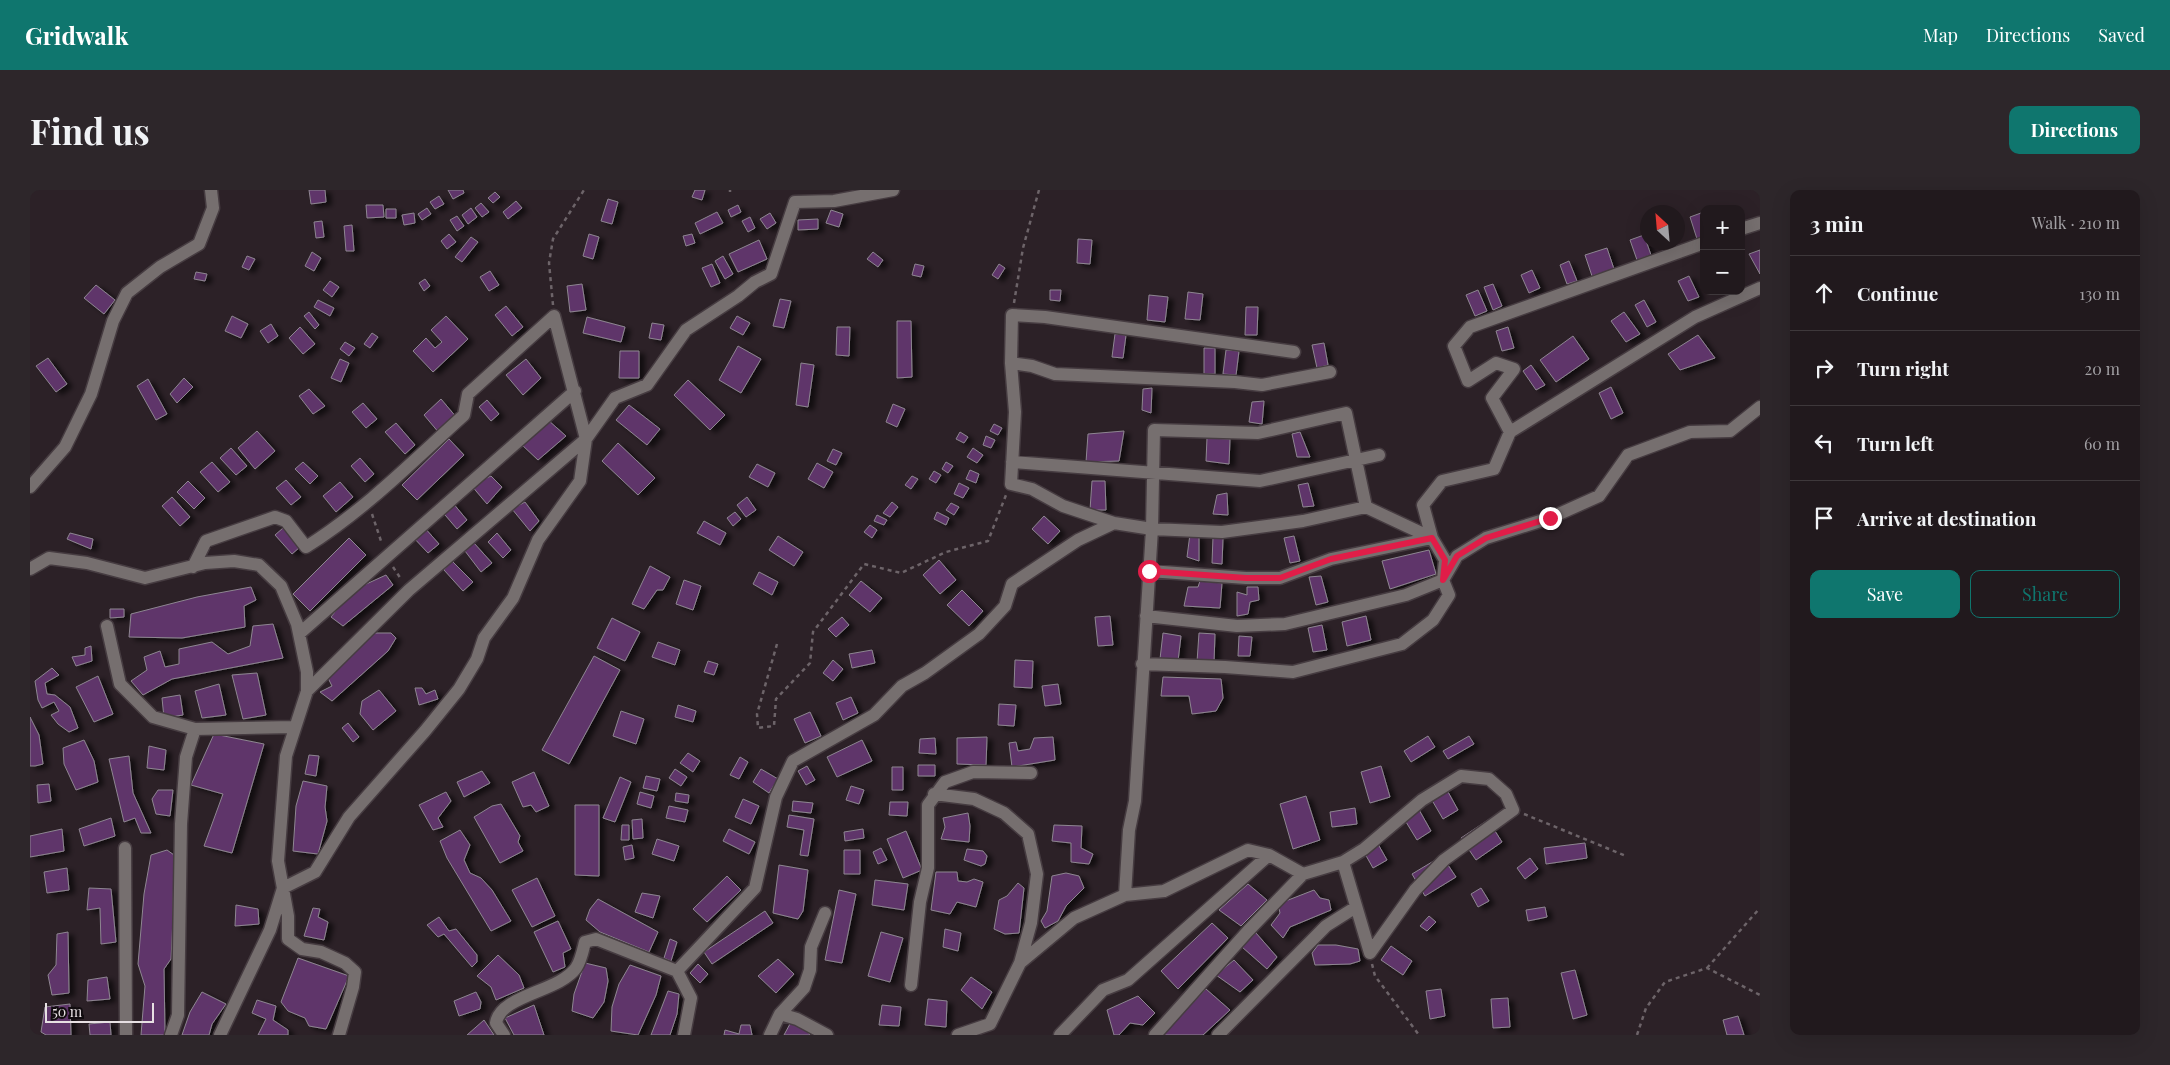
<!DOCTYPE html>
<meta charset="utf-8">
<style>
:root{--surface:#21191d;--page:#2d262a;--text:#f1f3f6;--muted:#a2a0a4;--line:#3e383b;--accent:#0f766e}
body{margin:0;font-family:"Playfair Display",serif;background:var(--page);color:var(--text)}
.controls{position:absolute;right:15px;top:15px;display:grid;overflow:hidden;border-radius:10px;box-shadow:0 5px 20px #0002}
.controls button{width:45px;height:45px;display:grid;place-items:center;padding:0;border:0;border-bottom:1px solid var(--line);background:var(--surface);color:var(--text);font:25px sans-serif}
.compass{position:absolute;left:1610px;top:15px;width:45px;height:45px;border-radius:50%;background:var(--surface);box-shadow:0 5px 20px #0002;rotate:334deg}
.scale{position:absolute;left:15px;bottom:12px;width:109px;box-sizing:border-box;padding-left:5px;border:2px solid #e7e0e3;border-top:0;font-size:14px;line-height:18px;white-space:nowrap;color:#e7e0e3;-webkit-text-stroke:4px #110c0f;paint-order:stroke}
.stop{position:absolute;width:15px;height:15px;margin:-11px;border:4px solid #e11d48;border-radius:50%;background:#fff}
.stop.end{background:#e11d48;border-color:#fff;box-shadow:0 1px 5px #0008}
.list{margin:0;padding:0;list-style:none}
h2{display:flex;justify-content:space-between;align-items:center;height:65px;margin:0;padding:0 20px;font-size:21px}
h2 small{font-size:16px;font-weight:400;color:var(--muted)}
.list li{display:grid;grid-template-columns:32px 1fr auto;gap:15px;align-items:center;box-sizing:border-box;height:75px;padding:0 20px;border-top:1px solid var(--line)}
.list b{display:block;font-size:19px;white-space:nowrap}
.list em{font-size:16px;font-style:normal;color:var(--muted)}
.actions{display:flex;gap:10px;padding:15px 20px}
.actions a{flex:1;padding:11px 0;border:1px solid var(--accent);border-radius:10px;text-align:center;font-size:18px;color:var(--accent)}
.actions .main{background:var(--accent);color:#fff}
.icon{flex:none;width:28px;height:28px;fill:none;stroke:currentColor;stroke-width:2;stroke-linecap:round;stroke-linejoin:round}
.map{position:relative;flex:none;width:1730px;height:845px;overflow:hidden;border-radius:10px}
header{display:flex;align-items:center;gap:30px;box-sizing:border-box;height:70px;padding:0 25px;background:var(--accent);color:#fff}
header strong{font-size:24px}
nav{display:flex;gap:28px;margin-inline-start:auto;font-size:18px}
.intro{display:flex;align-items:center;justify-content:space-between;box-sizing:border-box;height:120px;padding:0 30px}
h1{margin:0;font-size:35px}
.button{padding:12px 22px;border-radius:10px;background:var(--accent);color:#fff;font-size:18px;font-weight:700}
main{display:flex;gap:30px;padding:0 30px}
aside{flex:1;background:var(--surface);border-radius:10px;box-shadow:0 5px 20px #0002}
.map>svg:first-child{display:block}
.building{fill:#5e346a;stroke:#8e8691;filter:url(#shadow)}
.lines{fill:none;stroke-linecap:round;stroke-linejoin:round}
.minor-casing{stroke:#463c41;stroke-width:15}
.path{stroke:#6d6469;stroke-width:2.5;stroke-dasharray:4 4;stroke-linecap:butt}
.minor{stroke:#766f6f;stroke-width:12}
.route{stroke:#e11d48;stroke-width:6}
</style>
<header>
<strong>Gridwalk</strong>
<nav><a>Map</a><a>Directions</a><a>Saved</a></nav>
</header>
<div class="intro"><h1>Find us</h1><a class="button">Directions</a></div>
<main>
<div class="map">
<svg width="1730" height="845" viewBox="0 0 1730 845">
<defs>
<filter id="shadow"><feDropShadow dx="5.5" dy="3" stdDeviation="2.5" flood-color="#0009"/></filter>
</defs>
<rect width="100%" height="100%" fill="#2c2127"/>
<path class="building" d="M279 0H295L296 12 281 14Z
M418 0H433L434 3 423 9Z
M665 0H675L672 10 662 7Z
M465 2 470 7 463 13 458 8Z
M409 6 414 14 405 19 400 12Z
M578 9 588 12 582 34 571 31Z
M486 11 492 18 478 29 473 22Z
M451 13 459 22 452 27 445 18Z
M336 15H353L354 27 337 28Z
M708 15 711 22 701 27 698 20Z
M397 18 401 24 392 30 388 24Z
M441 18 447 27 438 34 432 25Z
M356 19H366V28H356Z
M801 20 813 24 809 37 796 33Z
M687 22 693 33 670 44 665 33Z
M384 23 385 33 374 35 372 25Z
M740 23 746 33 737 39 730 29Z
M1671 23 1674 32V50L1668 52 1660 27Z
M427 26 434 36 427 41 420 30Z
M720 27 725 38 718 42 712 31Z
M788 29V39L768 40V30Z
M292 31 294 47 286 48 284 32Z
M322 35 324 61H316L314 36Z
M419 44 426 52 417 59 411 51Z
M559 44 569 47 563 69 553 66Z
M662 44 665 53 656 56 653 46Z
M1614 45 1621 65 1607 70 1600 50Z
M441 47 448 52 432 72 425 67Z
M1048 49 1062 50 1060 74 1047 73Z
M729 50 737 69 708 82 699 64Z
M1577 58 1584 79 1562 86 1555 65Z
M1730 60V84L1719 64Z
M282 62 291 68 284 81 275 76Z
M843 62 853 70 848 77 837 69Z
M217 66 225 69 219 80 212 77Z
M693 66 703 84 695 89 685 71Z
M1539 71 1547 91 1537 94 1530 75Z
M682 74 690 93 681 97 672 78Z
M885 74 894 76 891 87 882 85Z
M969 74 975 78 968 89 962 85Z
M1502 80 1510 98 1499 103 1491 85Z
M460 81 469 95 459 101 450 87Z
M166 82 177 84 175 91 164 89Z
M1659 86 1669 107 1658 111 1648 91Z
M395 89 400 96 394 101 389 93Z
M300 91 309 97 302 107 293 100Z
M552 94 556 120 540 122 537 96Z
M1463 94 1472 116 1463 120 1454 97Z
M66 95 85 110 74 124 54 108Z
M1020 100H1031L1030 111 1020 110Z
M1448 100 1457 121 1445 126 1436 105Z
M1158 102 1173 104 1170 130 1155 129Z
M1119 105 1138 107 1135 132 1117 130Z
M750 109 761 111 754 138 743 136Z
M288 110 304 118 300 126 284 117Z
M1614 110 1626 132 1617 137 1605 115Z
M476 116 493 137 482 146 465 125Z
M1216 117H1228L1227 145H1215Z
M279 122 289 135 285 139 274 126Z
M1594 122 1610 144 1596 152 1581 131Z
M202 126 218 134 211 148 195 141Z
M416 126 438 149 403 182 383 161 396 148 405 158 412 152 401 140Z
M707 126 720 133 713 145 700 138Z
M557 127 595 137 591 152 553 143Z
M867 131H881L882 187 867 188Z
M622 133 634 135 631 150 619 148Z
M241 134 248 146 238 153 230 141Z
M270 137 285 154 273 164 259 148Z
M807 137H820L819 166 806 165Z
M1478 137 1484 158 1472 161 1466 141Z
M342 143 348 147 340 158 334 154Z
M1085 144 1096 145 1093 168 1082 167Z
M1668 145 1685 168 1650 180 1638 164Z
M1543 146 1559 169 1526 192 1510 170Z
M315 152 325 158 319 166 310 159Z
M1294 153 1298 175 1287 178 1282 155Z
M708 156 731 169 711 203 689 190Z
M1174 158H1185V184H1174Z
M1196 160 1209 161 1206 185 1193 184Z
M590 161H609V188H589Z
M18 168 37 194 26 202 6 176Z
M310 169 319 173 311 192 301 188Z
M496 169 511 188 493 205 476 185Z
M771 173 784 175 778 217 766 215Z
M1501 175 1515 195 1506 200 1493 181Z
M154 188 163 197 147 213 140 204Z
M118 189 137 224 126 230 107 196Z
M658 190 695 225 680 240 644 205Z
M1581 197 1593 223 1581 229 1569 203Z
M1122 198 1121 223 1112 220 1113 199Z
M279 199 295 216 283 224 269 206Z
M411 209 427 228 410 244 394 225Z
M457 210 469 224 461 231 449 217Z
M1234 211 1232 234 1219 232 1222 212Z
M333 213 347 229 336 238 322 222Z
M863 214 875 219 867 237 856 232Z
M599 215 630 239 617 255 586 230Z
M518 230 536 246 508 270 491 254Z
M366 233 385 255 375 264 355 242Z
M964 234 972 238 968 245 960 241Z
M227 241 245 261 225 279 208 258Z
M1094 241 1089 271 1056 272 1058 244Z
M930 242 938 247 934 253 926 249Z
M1270 242 1280 267H1267L1262 244Z
M956 246 965 250 961 258 953 255Z
M1177 248 1200 249 1199 274 1176 271Z
M419 249 434 265 387 310 372 295Z
M588 253 625 288 608 305 572 271Z
M201 258 217 276 206 285 190 268Z
M943 258 953 265 947 273 937 267Z
M803 259 812 263 806 275 797 271Z
M330 268 344 284 335 292 321 276Z
M182 272 200 292 188 302 170 282Z
M273 272 288 286 280 294 265 279Z
M916 272 923 276 918 283 912 279Z
M787 273 803 282 794 298 778 289Z
M727 274 745 283 738 297 719 287Z
M940 280 949 284 946 293 936 289Z
M904 281 911 285 906 293 899 289Z
M461 286 472 297 457 314 441 295Z
M882 286 888 289 881 299 875 295Z
M256 290 271 307 261 315 246 298Z
M158 291 175 308 164 319 147 302Z
M1062 291H1075L1076 320H1060Z
M310 292 323 307 306 322 293 306Z
M929 293 939 298 933 308 924 304Z
M1278 293 1284 316 1273 317 1268 295Z
M1197 303 1198 325 1183 324 1187 305Z
M142 307 160 327 150 336 132 316Z
M717 307 726 320 716 327 707 315Z
M422 312 437 330 427 339 410 319Z
M495 312 509 331 500 341 482 319Z
M862 312 868 317 860 327 853 323Z
M921 313 929 317 924 325 916 320Z
M705 322 711 329 703 336 697 328Z
M907 322 919 328 916 335 904 329Z
M847 325 857 330 854 335 844 331Z
M1014 326 1030 341 1018 354 1002 339Z
M674 331 696 343 690 355 667 343Z
M840 335 847 340 842 348 834 342Z
M394 337 409 354 398 363 382 346Z
M253 338 270 357 262 364 245 345Z
M40 343 63 349 61 359 37 349Z
M467 343 481 360 473 368 458 352Z
M1160 344 1169 347V371L1157 367Z
M748 346 773 362 764 376 739 360Z
M1264 346 1270 371 1260 373 1254 348Z
M1183 347 1193 348 1192 374 1182 373Z
M319 348 336 365 280 421 263 404Z
M444 353 462 373 451 382 435 361Z
M1399 360 1406 384 1360 399 1352 371Z
M909 370 926 390 910 404 893 385Z
M422 371 443 392 433 401 414 380Z
M620 376 640 387 633 400H627L614 419 602 414Z
M729 382 748 392 742 405 723 394Z
M356 385 363 395 313 436 301 427 321 401Z
M1291 386 1298 412 1286 415 1279 387Z
M654 390 671 396 663 420 646 414Z
M831 391 852 408 840 422 819 405Z
M1170 391 1192 393 1190 418 1154 416 1158 397H1168Z
M221 397 226 410 214 416 215 437 152 448 99 447 101 424 167 407Z
M1217 397H1228L1229 410 1220 412 1218 424 1207 426V402L1217 405Z
M932 400 953 421 939 436 917 415Z
M80 419H94V427L80 428Z
M1080 426 1083 455 1068 456 1065 427Z
M1336 426 1341 450 1317 456 1312 432Z
M812 427 819 435 806 447 798 439Z
M582 428 610 442 595 471 567 458Z
M243 434 253 468 142 489 113 505 101 491 117 480 114 467 130 461 135 477 149 474V459L182 452 198 464 220 456 223 436Z
M1292 435 1297 460 1283 462 1278 438Z
M344 443H361L366 448 358 461 302 511 290 502 302 496 298 488Z
M1133 443 1151 446 1148 471 1130 469Z
M1169 443 1185 444 1184 472H1167Z
M1209 446 1222 447 1220 466H1208Z
M628 452 650 460 645 475 622 467Z
M61 456 62 471 46 476 42 467 55 465V458Z
M842 460 845 473 822 478 819 464Z
M564 466 590 480 539 574 512 560Z
M803 470 813 479 803 491 793 483Z
M985 470 1003 471 1002 498 984 497Z
M678 471 688 474 684 485 674 482Z
M22 478 29 485 15 493 17 504 25 505 40 517 48 538 39 542 28 534 21 525 29 521 24 512 12 518 8 510 5 491Z
M227 483 236 525 213 529 202 485Z
M68 486 83 524 64 532 46 497Z
M1133 487 1191 489 1193 508 1186 521 1162 524 1159 506H1131Z
M189 494 196 525 172 528 165 501Z
M1028 494 1031 514 1015 516 1012 496Z
M385 498H392L396 504 405 500 408 509 389 515Z
M349 500 366 521 343 540 330 524 332 511Z
M150 505 153 525 134 528 132 508Z
M821 507 828 523 813 530 806 513Z
M969 514 986 515 984 536 968 535Z
M648 515 666 521 663 532 645 527Z
M591 521 614 529 606 554 583 546Z
M780 522 791 546 775 553 764 529Z
M0 527 9 545 13 574 5 576H0Z
M318 533 329 547 323 552 312 538Z
M184 544 234 554 202 663 174 656 193 604 161 595Z
M1398 546 1405 557 1381 572 1374 561Z
M1439 546 1444 554 1418 569 1413 561Z
M957 547 956 575 927 574V548Z
M1023 547 1025 570 982 577 979 553 986 552 988 561 1000 559 1004 548Z
M905 548 906 564 889 563 890 549Z
M54 550 64 571 68 592 46 600 34 574 33 558Z
M832 550 842 571 807 587 797 567Z
M119 556 136 560 134 580 117 578Z
M658 563 670 571 663 582 650 573Z
M279 565 289 566 286 586 275 584Z
M99 566 103 603 121 643H111L105 628 94 632 79 569Z
M710 567 718 572 709 589 700 585Z
M888 575H905V586H888Z
M777 576 785 590 776 595 768 581Z
M1351 576 1360 607 1340 613 1331 582Z
M862 577H873V600H862Z
M645 579 657 587 651 596 639 588Z
M731 579 748 589 739 603 723 592Z
M452 581 460 593 434 607 427 592Z
M504 582 519 616 506 622 501 615 493 617 482 592Z
M616 586 630 589 627 601 613 598Z
M590 587 601 592 585 632 573 628Z
M273 591 297 596 295 617 297 631 288 664 263 661 266 616Z
M1412 591 1428 620 1413 629 1396 600Z
M19 594 21 611 8 613 7 595Z
M821 596 834 600 829 614 816 610Z
M128 600H143L140 626 126 624 122 609Z
M416 602 421 611 408 628 413 637 403 640 389 615Z
M610 602 624 606 621 618 607 614Z
M646 603 659 605 658 613 645 611Z
M1276 606 1290 650 1263 659 1250 614Z
M713 609 729 616 721 634 705 627Z
M763 611 783 613 781 623 762 621Z
M860 612H878L877 626 859 625Z
M471 614 490 646 488 652 493 661 470 673 444 627 462 616Z
M545 615H569V686L545 685Z
M639 616 658 620 655 632 636 628Z
M1325 618 1327 634 1302 637 1300 622Z
M1388 618 1401 641 1387 650 1373 627Z
M938 623 940 636 939 652 911 649 915 637 913 628Z
M759 625 784 629 778 666 770 665 774 640 757 637Z
M81 628 85 646 54 656 49 639Z
M612 629 613 648 603 649 602 630Z
M1458 630 1472 652 1446 670 1431 648Z
M592 635H599V650H591Z
M1024 635 1052 636 1051 658 1063 664 1059 674 1041 672V653L1022 651Z
M32 639 34 661 0 667V646Z
M699 639 725 652 719 664 693 651Z
M833 639 834 648 815 651 814 642Z
M430 640 440 655 434 670 440 683 451 688 462 700 481 731 461 741 417 668 410 651Z
M876 641 892 680 873 688 857 649Z
M1344 647 1357 670 1343 678 1330 655Z
M627 649 649 656 644 671 622 664Z
M1555 653 1557 668 1516 674 1514 658Z
M602 655 604 668 595 670 593 657Z
M851 658 857 670 848 674 843 662Z
M937 659 953 661 957 666 955 674 951 676 934 670Z
M137 660 144 665 143 728 141 769 134 779 135 845H111L115 796 108 774 114 704 121 665Z
M814 660H830V684H814Z
M1412 666 1426 687 1395 706 1382 684Z
M1500 668 1508 679 1495 689 1487 678Z
M749 675 778 680 773 721 768 729 743 723Z
M37 678 39 700 17 703 14 682Z
M906 682H927L928 691 937 692 944 689 953 692 946 717 927 712 920 724 901 720Z
M1036 683 1049 686 1054 698 1036 716 1028 731 1015 738 1011 731 1017 721 1022 686Z
M697 686 711 700 677 732 663 719Z
M507 688 525 726 502 737 482 700Z
M845 690 878 694 874 720 842 715Z
M988 693 994 698 989 743 975 744 964 739 969 710 977 706Z
M1218 694 1237 710 1211 736 1189 720Z
M59 698 81 699 86 752 71 754 70 718 57 720Z
M1451 698 1459 711 1448 717 1441 704Z
M809 700 826 704 812 773 795 770Z
M1284 700 1290 708 1299 710 1301 720 1260 737 1253 748 1241 735 1250 723 1248 714Z
M612 703 630 706 623 728 605 722Z
M568 709 628 742 619 762 570 742 556 730 560 719Z
M206 715 228 719 229 734 205 736Z
M1515 717 1517 727 1498 731 1496 720Z
M283 718 290 719 288 727 298 732 294 750 274 746Z
M735 721 743 733 682 774 674 762Z
M1399 726 1406 732 1397 741 1390 736Z
M409 727 419 741 426 739 447 765V772L442 777 414 744 408 747 397 735Z
M528 731 541 759 533 763 535 777 523 782 504 742Z
M1182 733 1198 748 1148 799 1131 781Z
M915 739 931 743 928 761 913 757Z
M38 742 39 803 22 805 18 785 26 775 27 744Z
M851 742 873 748 860 792 838 786Z
M1226 743 1247 767 1237 779 1212 757Z
M640 749 647 752 641 771 634 768Z
M1288 755H1306L1328 759 1330 771 1320 774 1285 775 1282 763Z
M1361 756 1382 771 1373 785 1351 770Z
M468 765 489 785 494 798 466 810 461 797 447 786Z
M268 768 319 786 296 839 279 836 275 828 258 821 251 812Z
M748 769 764 784 746 803 728 786Z
M1204 770 1223 790 1210 802 1186 785Z
M555 773 576 778 578 791 574 812 563 828 542 821 544 804Z
M668 774 678 784 670 793 660 783Z
M600 775 631 786 626 805 608 845 581 841 582 817 589 794Z
M1545 780 1557 825 1543 829 1531 783Z
M77 787 80 809 57 811 58 790Z
M941 787 962 802 952 819 931 800Z
M1176 799 1200 820 1173 845H1131Z
M1411 799 1415 826 1400 829 1396 801Z
M638 801 649 804 647 824 640 845H621Z
M172 802 196 814 182 834 179 845H152L160 822Z
M446 802 451 812 450 819 429 826 424 811Z
M1108 806 1125 823 1113 835 1100 833 1089 845H1084L1077 820Z
M1478 808 1480 837 1463 838 1461 809Z
M898 809 917 811 916 837 895 835Z
M227 810 246 816 243 830 258 840V845H228L236 829 222 823Z
M40 814 41 845H16L11 842 15 817Z
M504 815 514 845H484L475 828Z
M852 815 871 817 869 836 849 835Z
M1708 826 1714 845H1697L1693 830Z
M454 830 464 845H437Z
M80 832 81 845H60L59 834Z
M761 832 778 842 780 845H754Z
M711 835H720L722 845H694L695 840 709 844Z"/>
<g class="lines">
<g class="minor-casing">
<path id="minor" d="M1711 39 1730 33
M981 173 982 125 1015 127 1264 162
M1480 242 1462 208 1484 179 1466 173 1438 191 1424 156 1440 137 1674 53
M982 272 1230 291 1349 265
M0 297 35 257 61 204 83 131 97 103 130 77 169 54 183 18 181 0
M1336 317 1316 223 1228 243 1124 240 1122 339 1192 342 1273 331 1336 317 1402 348
M1084 333 1033 316 1002 299 981 294 985 222 981 173 1002 176 1025 184 1205 192 1232 195 1300 182
M1402 348 1393 315 1412 291 1464 279 1480 242 1665 127 1730 98
M163 377 176 351 245 327 256 331 276 357C335 320 383 271 434 225L438 204 524 126 556 249 585 208 617 195 656 140 708 106 725 92 741 84 765 12 804 11 863 0
M0 379 19 368 57 373 115 388 175 373 204 371 229 375 251 396 267 434 277 482V501L256 566 248 671 258 726V749L272 759 291 762 315 773 325 782 323 797 309 845
M1119 381 1216 388H1250L1301 369 1402 348 1415 370 1413 390 1427 366 1456 348 1520 328 1569 306 1598 265 1660 242 1700 241 1730 217
M77 436 90 494 123 527 165 539 264 537
M270 443 545 201
M1112 474 1195 477 1263 482 1372 454 1403 430 1419 405 1413 390 1376 405 1255 434 1207 436 1116 426
M904 604 944 609 974 623 998 644 1007 684 1001 733 990 773 960 834 928 845
M95 658 96 845
M1095 705 1134 701 1218 660 1239 665 1273 684 1313 672 1334 659 1392 610 1431 586 1459 589 1476 604 1483 620 1414 670 1385 700 1340 763 1313 672
M647 781 725 698 746 607 763 571 844 525 872 496 895 483 949 444 975 416 982 394 1048 350 1084 333 1122 339 1105 611 1099 640 1095 705 1044 728 990 773
M881 795 890 712 898 678V615L915 592 943 582 1001 583
M750 824 767 829 797 845
M141 845 148 825 151 634 156 567 165 539
M190 845 240 740 253 698 285 682 319 627 395 541 429 499 447 469 454 448 483 408 508 350 550 291 556 249 379 400 277 501
M474 845 466 833C470 805 529 802 546 778 551 771 553 760 555 752L566 749 647 781 661 808 654 845
M740 845 750 824 774 798 780 780 781 757 795 723
M1030 845 1073 800 1098 790 1239 665
M1125 845 1218 741 1273 684
M1188 845 1296 736 1326 717"/>
</g>
<path class="path" d="M700 2V0
M984 113 993 58 1009 0
M523 115 519 73 523 49 554 0
M342 324 352 354
M363 377 371 389
M747 454 727 524 728 538 744 536 746 509 780 473 783 442 834 374 871 383 916 362 958 351 976 305
M1494 624 1596 666
M1342 774 1345 786 1389 845
M1677 778 1730 718
M1607 845 1616 818 1635 792 1677 778 1730 805"/>
<use href="#minor" class="minor"/>
</g>
<g class="lines">
<path class="route" d="M1119 381 1216 388H1250L1301 369 1402 348 1415 370 1413 390 1427 366 1456 348 1520 328"/>
</g>
</svg>
<div class="controls">
<button>+</button>
<button>−</button>
</div>
<svg class="compass" viewBox="-18 -18 36 36"><path d="M0-13l5 13h-10z" fill="#e53935"/><path d="M0 13l5-13h-10z" fill="#a2a0a4"/></svg>
<div class="scale">50 m</div>
<div class="stop" style="left:1119px;top:381px"></div>
<div class="stop end" style="left:1520px;top:328px"></div>
</div>
<aside>
<h2>3 min<small>Walk · 210 m</small></h2>
<ul class="list">
<li><svg class="icon" aria-label="ahead" viewBox="0 0 24 24"><path d="M12 20V5M6 11l6-6 6 6"/></svg><div><b>Continue</b></div><em>130 m</em></li>
<li><svg class="icon" aria-label="right" viewBox="0 0 24 24"><path d="M7 20v-9h11M14 6l5 5-5 5"/></svg><div><b>Turn right</b></div><em>20 m</em></li>
<li><svg class="icon" aria-label="left" viewBox="0 0 24 24"><path d="M17 20v-9H6M10 6l-5 5 5 5"/></svg><div><b>Turn left</b></div><em>60 m</em></li>
<li><svg class="icon" aria-label="arrive" viewBox="0 0 24 24"><path d="M6 21V4h12l-3 4 3 4H6"/></svg><div><b>Arrive at destination</b></div></li>
</ul>
<div class="actions"><a class="main">Save</a><a>Share</a></div>
</aside>
</main>
